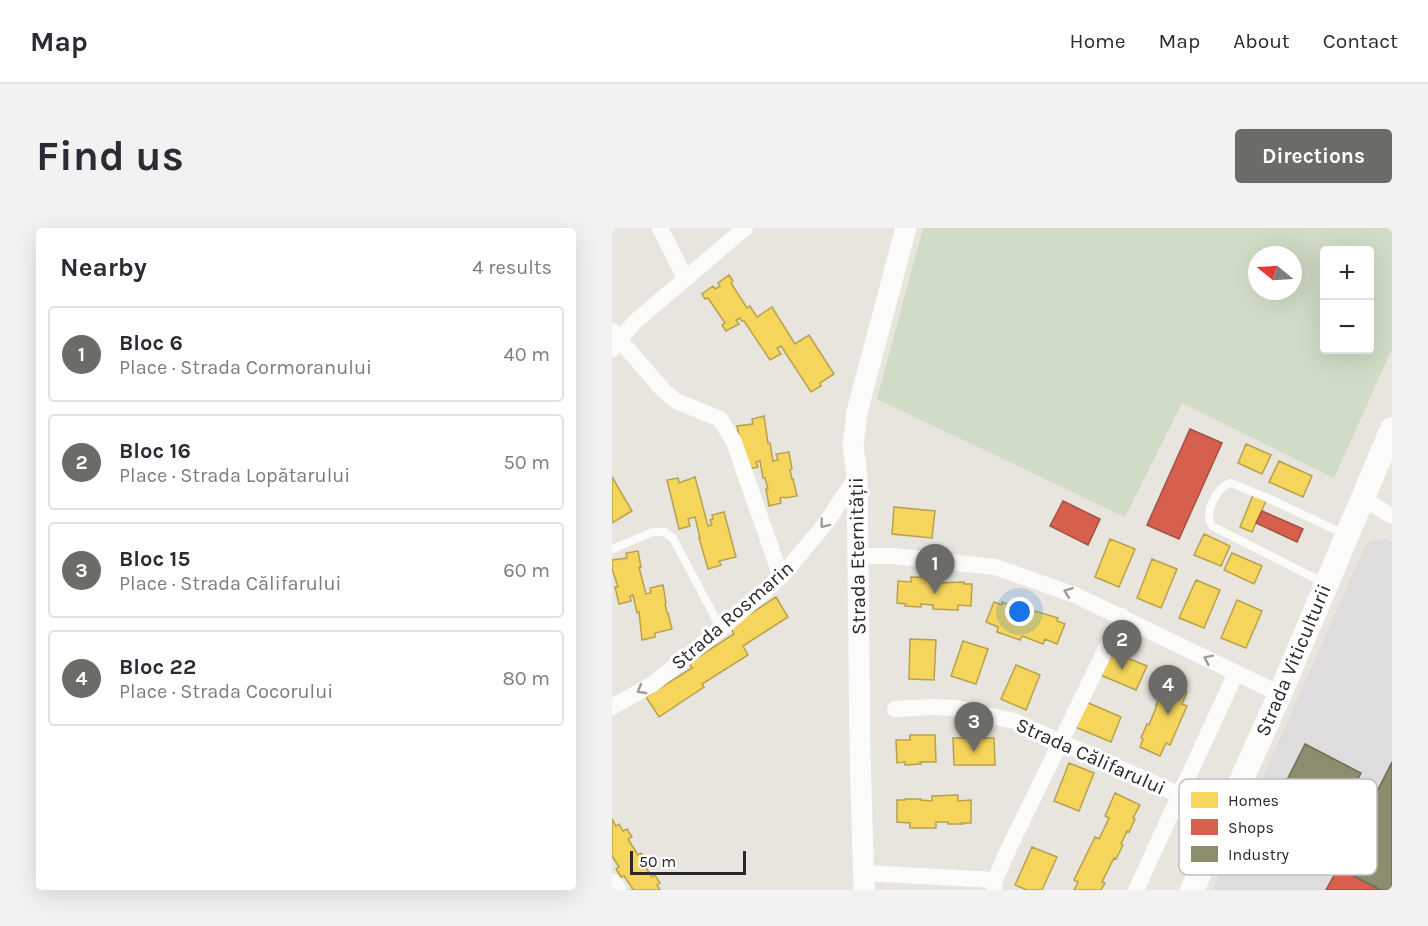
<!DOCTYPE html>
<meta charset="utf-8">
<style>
:root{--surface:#fff;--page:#f2f2f3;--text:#2b2b33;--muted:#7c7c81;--line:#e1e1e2;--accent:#6c6b68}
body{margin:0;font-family:Karla,sans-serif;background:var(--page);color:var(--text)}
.controls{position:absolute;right:18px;top:18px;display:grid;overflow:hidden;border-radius:6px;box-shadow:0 6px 24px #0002}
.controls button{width:54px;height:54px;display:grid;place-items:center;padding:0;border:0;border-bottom:2px solid var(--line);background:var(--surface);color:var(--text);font:30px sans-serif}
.compass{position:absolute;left:636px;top:18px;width:54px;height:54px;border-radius:50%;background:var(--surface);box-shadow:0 6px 24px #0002;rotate:288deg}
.scale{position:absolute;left:18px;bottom:15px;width:116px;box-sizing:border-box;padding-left:6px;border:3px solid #292929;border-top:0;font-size:16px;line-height:21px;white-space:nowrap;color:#292929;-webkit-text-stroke:4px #fff;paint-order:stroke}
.you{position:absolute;left:408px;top:384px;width:21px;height:21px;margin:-15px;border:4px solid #fff;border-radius:50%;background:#1a73e8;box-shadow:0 0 0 9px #1a73e833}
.badge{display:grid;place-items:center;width:39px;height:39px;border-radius:50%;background:var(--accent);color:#fff;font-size:20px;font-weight:700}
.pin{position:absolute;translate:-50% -50px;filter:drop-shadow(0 2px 3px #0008)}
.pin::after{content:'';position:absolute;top:32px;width:21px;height:18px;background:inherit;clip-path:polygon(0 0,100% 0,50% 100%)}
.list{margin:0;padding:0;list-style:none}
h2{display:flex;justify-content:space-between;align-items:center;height:78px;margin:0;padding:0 24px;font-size:26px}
h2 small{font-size:20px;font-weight:400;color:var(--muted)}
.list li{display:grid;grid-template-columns:39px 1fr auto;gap:18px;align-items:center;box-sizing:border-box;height:96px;margin:0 12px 12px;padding:0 12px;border:2px solid var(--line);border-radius:6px}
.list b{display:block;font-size:22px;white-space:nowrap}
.list p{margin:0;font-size:20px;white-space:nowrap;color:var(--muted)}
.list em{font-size:20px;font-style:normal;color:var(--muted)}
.map{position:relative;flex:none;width:780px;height:662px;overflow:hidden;border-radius:6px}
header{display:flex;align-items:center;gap:36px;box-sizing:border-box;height:84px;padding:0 30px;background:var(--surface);border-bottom:2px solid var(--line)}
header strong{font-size:28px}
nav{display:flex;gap:33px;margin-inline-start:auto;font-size:21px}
.intro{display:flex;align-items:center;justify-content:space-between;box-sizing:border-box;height:144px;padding:0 36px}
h1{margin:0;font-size:42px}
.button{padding:15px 27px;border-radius:6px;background:var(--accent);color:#fff;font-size:21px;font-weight:700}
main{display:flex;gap:36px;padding:0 36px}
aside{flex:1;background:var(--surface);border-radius:6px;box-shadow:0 6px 24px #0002}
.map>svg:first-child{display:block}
.industrial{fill:#dfdcdd}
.cemetery{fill:#d0dcc6;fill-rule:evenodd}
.homes{fill:#f6d55c;stroke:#b8a14d;stroke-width:1.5}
.shops{fill:#d6604d;stroke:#a25042;stroke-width:1.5}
.industry{fill:#8c8c6e;stroke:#6e6e59;stroke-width:1.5}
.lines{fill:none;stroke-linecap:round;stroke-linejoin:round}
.service{stroke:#fbfbfa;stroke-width:8}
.minor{stroke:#fbfbfa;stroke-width:16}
.tertiary{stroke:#fbfbfa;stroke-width:21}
.secondary{stroke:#fbfbfa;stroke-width:24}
.oneway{stroke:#9c9c9c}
.labels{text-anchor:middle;stroke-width:6;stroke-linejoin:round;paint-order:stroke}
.street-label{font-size:20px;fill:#292929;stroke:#fff}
.key{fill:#fff;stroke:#bfbfbf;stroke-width:1.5}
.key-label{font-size:16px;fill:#292929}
</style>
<header>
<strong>Map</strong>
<nav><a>Home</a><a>Map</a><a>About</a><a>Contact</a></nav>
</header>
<div class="intro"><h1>Find us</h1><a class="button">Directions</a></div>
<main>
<aside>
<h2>Nearby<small>4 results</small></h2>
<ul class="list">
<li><span class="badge">1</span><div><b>Bloc 6</b><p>Place · Strada Cormoranului</p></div><em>40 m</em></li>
<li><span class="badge">2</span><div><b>Bloc 16</b><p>Place · Strada Lopătarului</p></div><em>50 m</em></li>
<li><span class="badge">3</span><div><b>Bloc 15</b><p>Place · Strada Călifarului</p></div><em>60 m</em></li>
<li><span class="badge">4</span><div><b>Bloc 22</b><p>Place · Strada Cocorului</p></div><em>80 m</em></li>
</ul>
</aside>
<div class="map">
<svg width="780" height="662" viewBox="0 0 780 662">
<rect width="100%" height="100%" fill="#e7e5de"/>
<path class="industrial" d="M774 311 780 314V662H601L755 314Z"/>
<path class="cemetery" d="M311 0H780V121L722 250 570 175 513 289 265 171ZM712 22H758V122H712ZM645 27H681V63H645Z"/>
<path class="homes" d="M117 47 121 53 119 55 135 80 138 78 145 89 160 79 183 116 197 107 222 146 208 155 209 158 199 164 169 118 165 120 169 126 158 132 132 93H130L128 90 124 92 127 96 114 103 110 97 113 95 96 70 93 71 90 66 101 58 103 61 108 58 106 55Z
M152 188 156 215H158L161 233 166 232 164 226 177 224 180 241 178 242 180 251H181L185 268 173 270 172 269 168 270 169 275 157 278 154 261H156L153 250H151L148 233 144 234 146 239 133 242 125 198 141 196 140 191Z
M634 216 659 227 650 246 626 235Z
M667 233 700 248 691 269 657 254Z
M0 249 20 283 0 295Z
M83 249 96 298 100 297 98 292 101 291 100 287 112 284 124 329 107 333 109 337 96 341 87 310H88L83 289 76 291 78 298 67 301 55 252 66 250 67 255Z
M641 267 654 273 640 304 628 299Z
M282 279 323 283 320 310 280 306Z
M592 306 618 318 609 338 582 327Z
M498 311 523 321 507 359 483 349Z
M26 323 29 339H27L34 366 39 365 38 360 51 357 54 375 53 376 55 385H56L60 401 43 405V409L30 412 27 384 25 385 21 367 18 368 19 373 7 376 3 359H6L0 341V332L15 330 14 325Z
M620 325 650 338 642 356 612 342Z
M540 331 565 341 549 380 525 370Z
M299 349 326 350V355L352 354V356H360L359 378 346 377V382L321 381V377L309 376V379L293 378 294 376 285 375 286 353 299 354Z
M584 352 608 362 592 400 567 390Z
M164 369 176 389 131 418 136 427 90 456 92 459 47 489 34 469 80 440 77 435 122 406 118 399Z
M625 372 650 383 634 420 609 410Z
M382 374 390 377V374L406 380 405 382 415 386 416 381 446 390 445 393 453 396 445 416 433 411 431 416 410 408 408 412 385 404 386 399 374 394Z
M298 411 324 412 322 452 297 451Z
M351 413 376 421 364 456 339 448Z
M496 422 535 438 524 462 486 446Z
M404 437 428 447 414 482 389 471Z
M554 455 575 464 570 476 575 478 558 517 554 515 548 528 528 519 531 511 529 510 535 496 537 497 545 477H544Z
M472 473 509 489 499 514 461 498Z
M298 507H323L324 534H308L309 536 293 537V534L285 535 284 512H298Z
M341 510H382L383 537H342Z
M457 535 482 545 467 583 442 573Z
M503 565 528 577 521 590 523 591 517 604 515 603 509 616 511 617 504 631 502 630 490 654 493 655 489 662H462L466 654 462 652 483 609 487 611 497 590 493 588Z
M346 567V573L359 572V595H350L351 596H336V594H324V600H298V595L285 594V572H293V571H309V572L320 573V568Z
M0 591 4 598 7 596 11 603 15 601 20 609 16 611 26 627 29 625 34 633 31 635 40 649 43 647 48 655 45 657 48 662H19L21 661 12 648 9 649 4 641 7 639 0 628Z
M420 619 445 629 430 662H415L403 657Z"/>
<path class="shops" d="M578 201 610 215 567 311 535 297Z
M451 273 488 291 476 317 438 298Z
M650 283 691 301 685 314 644 295Z
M726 640 769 662H714Z"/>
<path class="industry" d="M693 516 749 545 727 586 672 558Z
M780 534V662H769L726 640Z"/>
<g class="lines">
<path class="service" d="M0 321 41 304H53L61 310 109 401
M712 355 600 298C598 294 597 293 597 288 597 276 607 258 619 255L658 271 734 307"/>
<path class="minor" d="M48 0 73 50
M0 103 51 162 64 173 108 191 122 214 169 349
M0 121 7 111 25 92 133 0
M750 270 780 288
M247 328H282L383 339 463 367 668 466
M0 479 41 456 109 401 169 349 214 295 245 248
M283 481 321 479 344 480 402 493 568 567
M252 645 383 652
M382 662 383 652 396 622 510 388
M524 662 624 445"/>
<path class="tertiary" d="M0 656 4 662
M252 662 248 524 245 248 241 217 245 184 294 0"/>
<path class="secondary" d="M580 662 668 466 780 201"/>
</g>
<defs><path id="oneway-chevron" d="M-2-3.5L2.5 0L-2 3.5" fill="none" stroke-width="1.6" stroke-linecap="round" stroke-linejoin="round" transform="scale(1.5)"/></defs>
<g class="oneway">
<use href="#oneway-chevron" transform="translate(212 296) rotate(128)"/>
<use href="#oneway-chevron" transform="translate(456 364) rotate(-159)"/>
<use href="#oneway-chevron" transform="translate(596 431) rotate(-154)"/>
<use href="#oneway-chevron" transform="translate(29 462) rotate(150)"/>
</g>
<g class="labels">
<g class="street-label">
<text transform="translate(245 328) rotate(-91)" y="7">Strada Eternității</text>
<text transform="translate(120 387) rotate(-41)" y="7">Strada Rosmarin</text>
<text transform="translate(681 432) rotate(-67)" y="7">Strada Viticulturii</text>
<text transform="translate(479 528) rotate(24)" y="7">Strada Călifarului</text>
</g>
</g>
<rect x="567" y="551" width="198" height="96" rx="9" class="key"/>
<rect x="579" y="564" width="27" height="16" fill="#f6d55c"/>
<rect x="579" y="591" width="27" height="16" fill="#d6604d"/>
<rect x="579" y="618" width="27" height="16" fill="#8c8c6e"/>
<g class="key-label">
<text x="616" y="578">Homes</text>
<text x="616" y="605">Shops</text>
<text x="616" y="632">Industry</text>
</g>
</svg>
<div class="controls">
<button>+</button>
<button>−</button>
</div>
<svg class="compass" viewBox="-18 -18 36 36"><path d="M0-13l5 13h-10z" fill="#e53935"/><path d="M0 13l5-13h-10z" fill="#7c7c81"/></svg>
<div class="scale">50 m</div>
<div class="you"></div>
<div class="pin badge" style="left:323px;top:366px">1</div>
<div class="pin badge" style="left:510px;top:442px">2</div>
<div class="pin badge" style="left:362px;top:524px">3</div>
<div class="pin badge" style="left:556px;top:487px">4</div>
</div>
</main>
